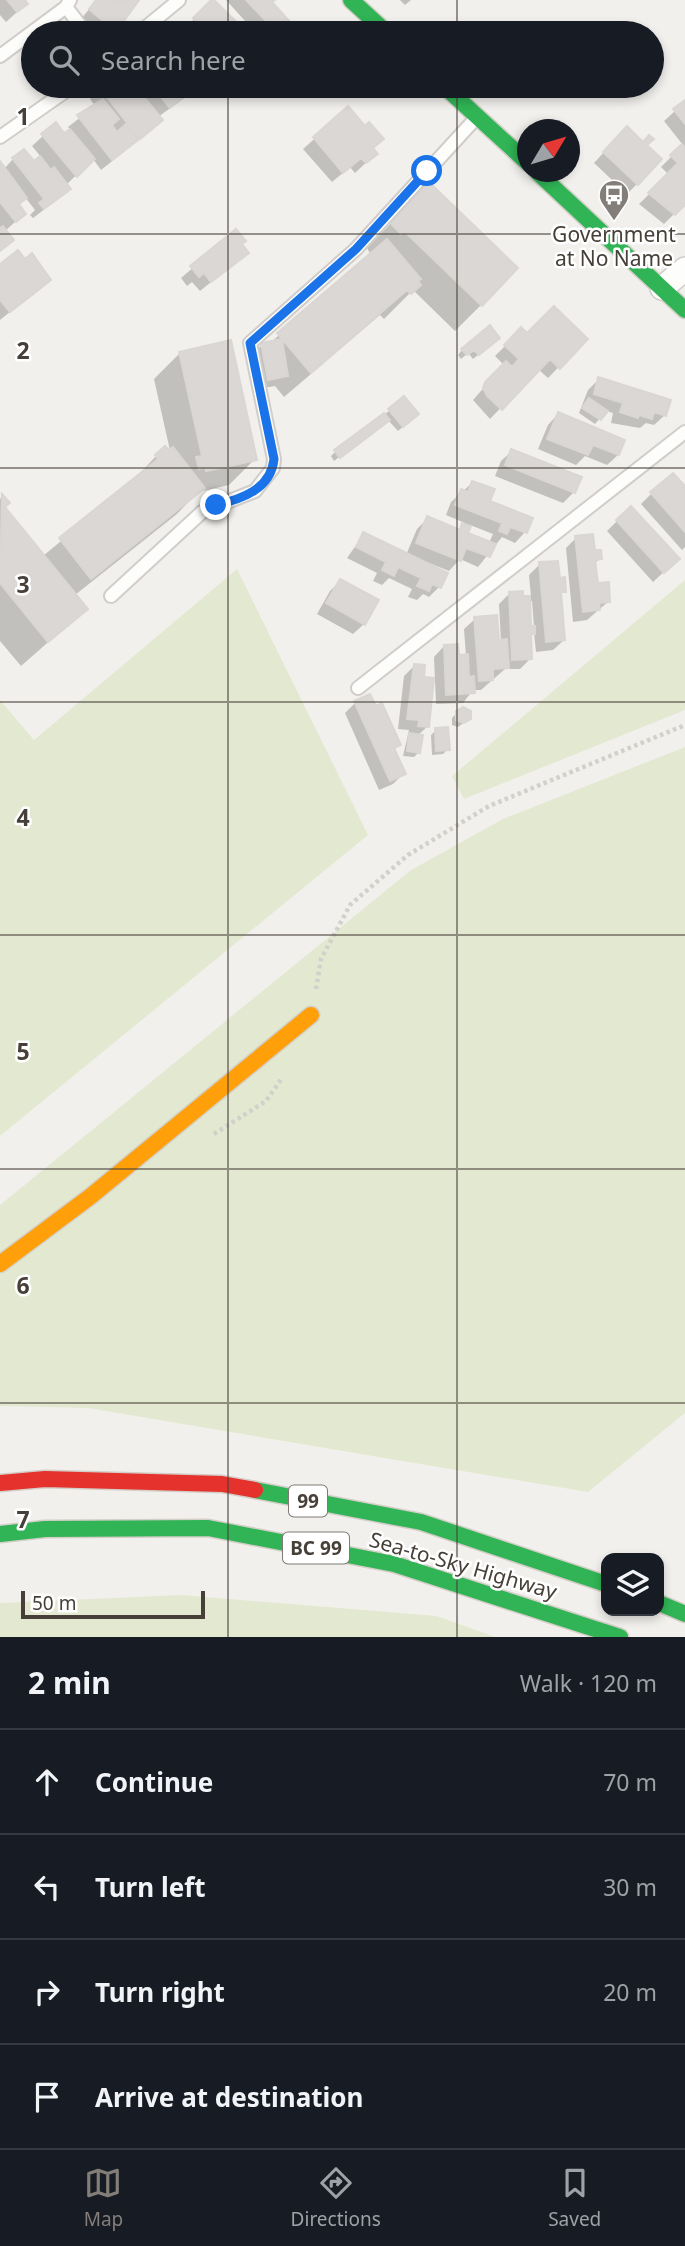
<!DOCTYPE html>
<meta charset="utf-8">
<style>
:root{--surface:#171b24;--page:#242831;--text:#f1f3f6;--muted:#9ea1a6;--line:#363941;--accent:#837e78}
body{margin:0;font-family:"Noto Sans",sans-serif;background:var(--page);color:var(--text)}
.controls{position:absolute;right:21px;bottom:21px;display:grid;overflow:hidden;border-radius:14px;box-shadow:0 4px 10px #0003}
.controls button{width:63px;height:63px;display:grid;place-items:center;padding:0;border:0;border-bottom:2px solid var(--line);background:var(--surface);color:var(--text);font:35px sans-serif}
.compass{position:absolute;left:517px;top:119px;width:63px;height:63px;border-radius:50%;background:var(--surface);box-shadow:0 4px 10px #0003;rotate:52deg}
.scale{position:absolute;left:21px;bottom:18px;width:184px;box-sizing:border-box;padding-left:7px;border:4px solid #474039;border-top:0;font-size:19px;line-height:24px;white-space:nowrap;color:#474039;-webkit-text-stroke:5px #fff;paint-order:stroke}
.stop{position:absolute;width:21px;height:21px;margin:-16px;border:5px solid #1a73e8;border-radius:50%;background:#fff}
.stop.end{background:#1a73e8;border-color:#fff;box-shadow:0 2px 7px #0008}
.list{margin:0;padding:0;list-style:none}
h2{display:flex;justify-content:space-between;align-items:center;height:91px;margin:0;padding:0 28px;font-size:30px}
h2 small{font-size:23px;font-weight:400;color:var(--muted)}
.list li{display:grid;grid-template-columns:46px 1fr auto;gap:21px;align-items:center;box-sizing:border-box;height:105px;padding:0 28px;border-top:2px solid var(--line)}
.list b{display:block;font-size:26px;white-space:nowrap}
.list em{font-size:23px;font-style:normal;color:var(--muted)}
.icon{flex:none;width:38px;height:38px;fill:none;stroke:currentColor;stroke-width:2;stroke-linecap:round;stroke-linejoin:round}
.map{position:relative;flex:none;width:685px;height:1637px;overflow:hidden}
.search{position:absolute;background:var(--surface);box-shadow:0 4px 10px #0003;left:21px;right:21px;top:21px;height:77px;display:flex;align-items:center;gap:18px;box-sizing:border-box;padding:0 24px;border-radius:38px;color:var(--muted);font-size:26px}
.sheet{height:511px;background:var(--surface)}
nav{display:flex;justify-content:space-around;align-items:center;box-sizing:border-box;height:98px;border-top:2px solid var(--line);background:var(--surface);font-size:19px;color:var(--muted)}
nav a{display:grid;justify-items:center;gap:4px}
nav .on{color:var(--accent)}
.map>svg:first-child{display:block}
.green{fill:#e3e9d0}
.shadow{fill:#0003;fill-rule:evenodd}
.building{fill:#dad7d4;stroke:#dad6d3;stroke-width:2}
.lines{fill:none;stroke-linecap:round;stroke-linejoin:round}
.lane-casing{stroke:#d0cdca;stroke-width:16}
.street-casing{stroke:#d0cdca;stroke-width:26}
.fast-casing{stroke:#d3cec7;stroke-width:19}
.slow-casing{stroke:#d3cec7;stroke-width:19}
.jam-casing{stroke:#d3cec7;stroke-width:19}
.path{stroke:#d2d0cb;stroke-width:4.5;stroke-dasharray:3.5 3.5;stroke-linecap:butt}
.lane{stroke:#fdfdfc;stroke-width:12}
.street{stroke:#fdfdfc;stroke-width:23}
.fast{stroke:#30b455;stroke-width:16}
.slow{stroke:#ff9f0a;stroke-width:16}
.jam{stroke:#e5322d;stroke-width:16}
.route{stroke:#1a73e8;stroke-width:9}
.grid{fill:none;stroke:#474039;stroke-width:2;stroke-opacity:0.55}
.labels{text-anchor:middle;stroke-width:5;stroke-linejoin:round;paint-order:stroke}
.shield{fill:#fff;stroke:#7e7974;stroke-width:2}
.shield-label{font-size:19px;font-weight:bold;fill:#474039}
.poi-label{font-size:21px;fill:#474039;stroke:#fff}
.street-label{font-size:21px;fill:#474039;stroke:#fff}
.grid-label{font-size:23px;text-anchor:middle;font-weight:bold;fill:#474039;stroke:#fff;stroke-width:5;stroke-linejoin:round;paint-order:stroke}
</style>
<div class="map">
<svg width="685" height="1637" viewBox="0 0 685 1637">
<rect width="100%" height="100%" fill="#f2f0ed"/>
<path class="green" d="M237 569 368 835 0 1136V700L34 740Z
M685 580V710L464 799 452 776Z
M685 747V1413L588 1492 88 1408 0 1406V1205L411 870 503 819Z
M181 1595 437 1616 495 1637H0V1603Z"/>
<path class="shadow" d="M0 0H23L26 4 6 22 0 15Z
M97 0H121L125 3 137 0 112 33H95L80 20Z
M226 0H273L270 3 289 23 278 33H256Z
M400 0H411L405 5Z
M213 1 245 33H188L184 29Z
M103 86H117L124 94 134 86H201L158 117 161 120 150 131 101 170 93 159 66 185 68 188 58 199 33 218 30 215 35 210 25 197 17 205 24 214 5 231 0 251V164L4 169 13 159 33 164 41 157 32 146 55 125 64 136 71 131 68 127 95 106 90 99Z
M685 102V203L664 224 639 204 669 175 661 167 683 145 664 121Z
M348 109 375 154 355 173 350 167 332 182 303 149Z
M616 139 645 145 637 184 627 194 594 163Z
M403 211 481 305 455 331 413 290 384 319 380 315 284 397 275 386 258 389 251 355 262 345 270 343 371 255 367 248Z
M236 231 247 253 200 291 192 282 187 286 181 278Z
M25 261 49 280 0 320V266Z
M521 330 527 336 586 339 548 378 538 369 490 419 473 400 504 365 495 356Z
M493 343 473 359 468 353 461 359 458 355 462 350Z
M180 353 255 459 229 485 198 492 177 514 75 595 86 609 21 666 0 641V498L7 503 3 507 43 556 131 483 156 456 171 455 154 379Z
M599 379 665 415 654 425 646 423 640 428 611 423 613 413 606 411 595 424 579 413 588 390Z
M389 411 412 419 398 431 388 420 334 461 331 456 335 452Z
M558 414 623 441 618 455 607 465 585 456 576 465 538 449 548 425Z
M512 451 574 492 563 503 495 476 501 461Z
M472 483 488 502 525 532 515 543 502 537 478 567 460 559 449 571 429 563 439 587 429 597 423 594 417 600 408 597 412 589 389 578 382 585 373 581 377 573 347 558 364 534 406 555 417 529 428 518 457 531 465 523 446 515 451 502ZM470 525 493 534 489 543 466 534Z
M685 489V547L682 550 641 504 652 493Z
M617 521 667 569 653 582 607 531Z
M576 538 600 558 594 564 596 585 609 601 587 620 573 622 566 548Z
M540 564 558 580 564 591 560 596 564 640 553 650 536 652 534 633 530 637 531 658 520 669H505L481 690H473L463 703 436 704 434 657 444 646 457 657 466 656 464 629 475 619 497 642H501L499 604 509 594 531 597 529 575ZM529 601H532L534 627H530Z
M340 581 364 624 353 634 317 614 330 591Z
M414 666 427 727 417 736 419 752 414 757 403 756 409 730 398 729 404 676Z
M355 703 399 745 393 751 403 774 393 784 379 790 345 713Z
M457 713 469 719 458 727 452 725V718Z
M436 730 448 749 443 754 432 755 431 735Z"/>
<path class="building" d="M7 0H25L28 4 17 12Z
M96 0 125 1 139 0 116 32 89 9Z
M211 0H214L248 33H209L193 18Z
M246 0H275L272 2 291 23 280 33 273 28 262 33 258 29 266 21Z
M101 86H119L124 92 135 86 163 120 140 139 99 87Z
M152 86H193L194 88 170 108Z
M103 99 119 119 112 125 117 132 126 124 138 140 112 160 77 115Z
M685 100V124L673 109Z
M348 106 365 126 369 122 384 139 373 148 378 154 366 163 361 158 343 173 313 137Z
M56 122 64 133 70 129 95 159 77 177 41 134Z
M627 126 643 142 649 135 654 139 647 145 662 159 638 185 603 152Z
M682 144 685 148V205L675 215 648 193 678 163 670 155Z
M24 149 34 161 40 156 51 170 54 167 71 189 44 209 39 203 44 199 12 158Z
M0 161 27 198 19 204 26 214 16 222 0 202Z
M429 182 518 268 482 306 404 231 401 234 392 225 393 220Z
M3 226 14 240 0 251V228Z
M236 229 246 241 242 244 249 253 211 282 204 273 199 277 190 266Z
M387 239 421 279 418 281 421 285 411 294 407 290 311 373 277 333Z
M18 250 25 259 32 253 51 280 10 312 0 300V264Z
M554 306 588 339 560 369 550 359 502 410 487 396 483 388 485 382 506 361 512 367 519 359 504 345 521 327 527 333Z
M490 325 500 338 479 355 474 350 467 355 461 349Z
M282 339 288 376 268 380 261 343Z
M231 340 257 460 206 471 205 467 199 469 196 457 202 456 179 352Z
M598 377 671 400 666 416 654 412 652 419 639 415 638 418 620 412 623 403 594 394Z
M404 396 419 414 403 427 388 409Z
M589 398 608 411 601 420 582 408Z
M558 412 625 440 619 455 593 445 588 455 547 439Z
M384 413 390 420 340 458 334 450Z
M165 446 169 450 173 447 205 488 91 579 59 538 158 459 155 455Z
M511 449 582 477 575 493 505 465Z
M673 473 685 486V532L650 492Z
M472 481 495 489 490 501 533 518 527 533 510 527 507 534 499 531 502 523 455 505 461 489 468 492Z
M2 494 10 503 5 507 88 609 48 642 0 583Z
M631 506 680 559 664 573 616 520Z
M427 516 460 530 462 523 471 526 468 533 496 544 490 557 466 548 461 561 416 543Z
M363 532 448 573 441 588 432 584 429 591 417 586 421 578 398 567 394 576 382 570 386 562 356 547Z
M593 534 595 550H601L602 559 595 560 598 583 609 582 610 602 599 603 600 610 583 612 575 536Z
M558 561 560 578 565 577 566 592H561L565 640 546 642 539 562Z
M340 579 379 600 365 625 326 603Z
M523 591V596H530L531 626H535V634H531L532 659 512 660 509 592Z
M497 615 499 640 507 639 509 668 493 669V680L479 681 474 617Z
M458 644 459 655 468 654 469 677 474 676 475 693 446 695 444 645Z
M414 664 425 665 424 677 434 678 429 727 418 726 419 720 407 719Z
M370 694 376 706 382 703 401 745 394 748 406 774 390 781 354 701Z
M463 707 471 711V719L464 723 456 720V711Z
M448 727 450 750 436 751 435 728Z
M409 733 423 735 420 753 407 751Z"/>
<g class="lines">
<g class="lane-casing">
<path id="lane" d="M66 7 86 33
M139 33 179 0
M0 56 66 7 70 0
M0 137 73 86
M111 596 202 512 255 491 273 468 274 459 250 343 356 249 477 117
M358 688 685 432"/>
</g>
<g class="street-casing">
<path id="street" d="M662 288 685 269"/>
</g>
<g class="fast-casing">
<path id="fast" d="M351 0 387 33
M444 86 528 163
M537 172 685 310
M255 1490 421 1522 606 1584
M0 1534 45 1529 208 1528 394 1564 620 1637
M659 1603 685 1614"/>
</g>
<g class="slow-casing">
<path id="slow" d="M0 1264 91 1196 311 1015"/>
</g>
<g class="jam-casing">
<path id="jam" d="M0 1483 45 1479 222 1484 255 1490"/>
</g>
<path class="path" d="M316 989 321 959 350 905 408 855 489 806 685 725
M214 1134 266 1101 282 1078"/>
<use href="#lane" class="lane"/>
<use href="#street" class="street"/>
<use href="#fast" class="fast"/>
<use href="#slow" class="slow"/>
<use href="#jam" class="jam"/>
</g>
<g class="lines">
<path class="route" d="M216 505C242 499 271 489 274 459L250 343 356 249 427 171"/>
</g>
<path class="grid" d="M228 0V33M457 0V33M228 86V1637M457 86V1637M0 234H685M0 468H685M0 702H685M0 935H685M0 1169H685M0 1403H685"/>
<defs>
<g id="bus-pin" transform="scale(1.575)"><path d="M0 17L-7.5 6A9.5 9.5 0 1 1 7.5 6Z" fill="#837e78" stroke="#fff"/><path d="M-5-6H5V4H4V6H2V4H-2V6H-4V4H-5ZM-3.5-4V0h7V-4ZM-3.5 1.2v1.5H-2V1.2ZM2 1.2v1.5H3.5V1.2Z" fill="#fff"/></g>
</defs>
<g fill-rule="evenodd">
<use href="#bus-pin" x="614" y="195"/>
</g>
<g class="labels">
<g class="shield">
<rect x="289" y="1485.5" width="38" height="31" rx="5"/>
<rect x="283" y="1532.5" width="66" height="31" rx="5"/>
</g>
<g class="shield-label">
<text x="308" y="1508">99</text>
<text x="316" y="1555">BC 99</text>
</g>
<g class="poi-label">
<text x="614" y="242">Government<tspan x="614" dy="24">at No Name</tspan></text>
</g>
<g class="street-label">
<text transform="translate(463 1566) rotate(16)" y="7">Sea-to-Sky Highway</text>
</g>
</g>
<g class="grid-label">
<text x="23" y="125">1</text>
<text x="23" y="359">2</text>
<text x="23" y="593">3</text>
<text x="23" y="826">4</text>
<text x="23" y="1060">5</text>
<text x="23" y="1294">6</text>
<text x="23" y="1528">7</text>
</g>
</svg>
<div class="controls">
<button><svg class="icon" aria-label="layers" viewBox="0 0 24 24"><path d="M12 4l9 5-9 5-9-5zM3 14l9 5 9-5"/></svg></button>
</div>
<svg class="compass" viewBox="-18 -18 36 36"><path d="M0-13l5 13h-10z" fill="#e53935"/><path d="M0 13l5-13h-10z" fill="#9ea1a6"/></svg>
<div class="scale">50 m</div>
<div class="stop" style="left:427px;top:171px"></div>
<div class="stop end" style="left:216px;top:505px"></div>
<div class="search"><svg class="icon" aria-label="search" viewBox="0 0 24 24"><circle cx="10" cy="10" r="6"/><path d="M15 15l6 6"/></svg>Search here</div>
</div>
<section class="sheet">
<h2>2 min<small>Walk · 120 m</small></h2>
<ul class="list">
<li><svg class="icon" aria-label="ahead" viewBox="0 0 24 24"><path d="M12 20V5M6 11l6-6 6 6"/></svg><div><b>Continue</b></div><em>70 m</em></li>
<li><svg class="icon" aria-label="left" viewBox="0 0 24 24"><path d="M17 20v-9H6M10 6l-5 5 5 5"/></svg><div><b>Turn left</b></div><em>30 m</em></li>
<li><svg class="icon" aria-label="right" viewBox="0 0 24 24"><path d="M7 20v-9h11M14 6l5 5-5 5"/></svg><div><b>Turn right</b></div><em>20 m</em></li>
<li><svg class="icon" aria-label="arrive" viewBox="0 0 24 24"><path d="M6 21V4h12l-3 4 3 4H6"/></svg><div><b>Arrive at destination</b></div></li>
</ul>
</section>
<nav>
<a class="on"><svg class="icon" aria-label="map" viewBox="0 0 24 24"><path d="M3 6l6-2 6 2 6-2v14l-6 2-6-2-6 2zM9 4v14M15 6v14"/></svg>Map</a>
<a><svg class="icon" aria-label="directions" viewBox="0 0 24 24"><path d="M12 3l9 9-9 9-9-9zM9 14v-3h6M13 9l2 2-2 2"/></svg>Directions</a>
<a><svg class="icon" aria-label="saved" viewBox="0 0 24 24"><path d="M7 4h10v16l-5-4-5 4z"/></svg>Saved</a>
</nav>
